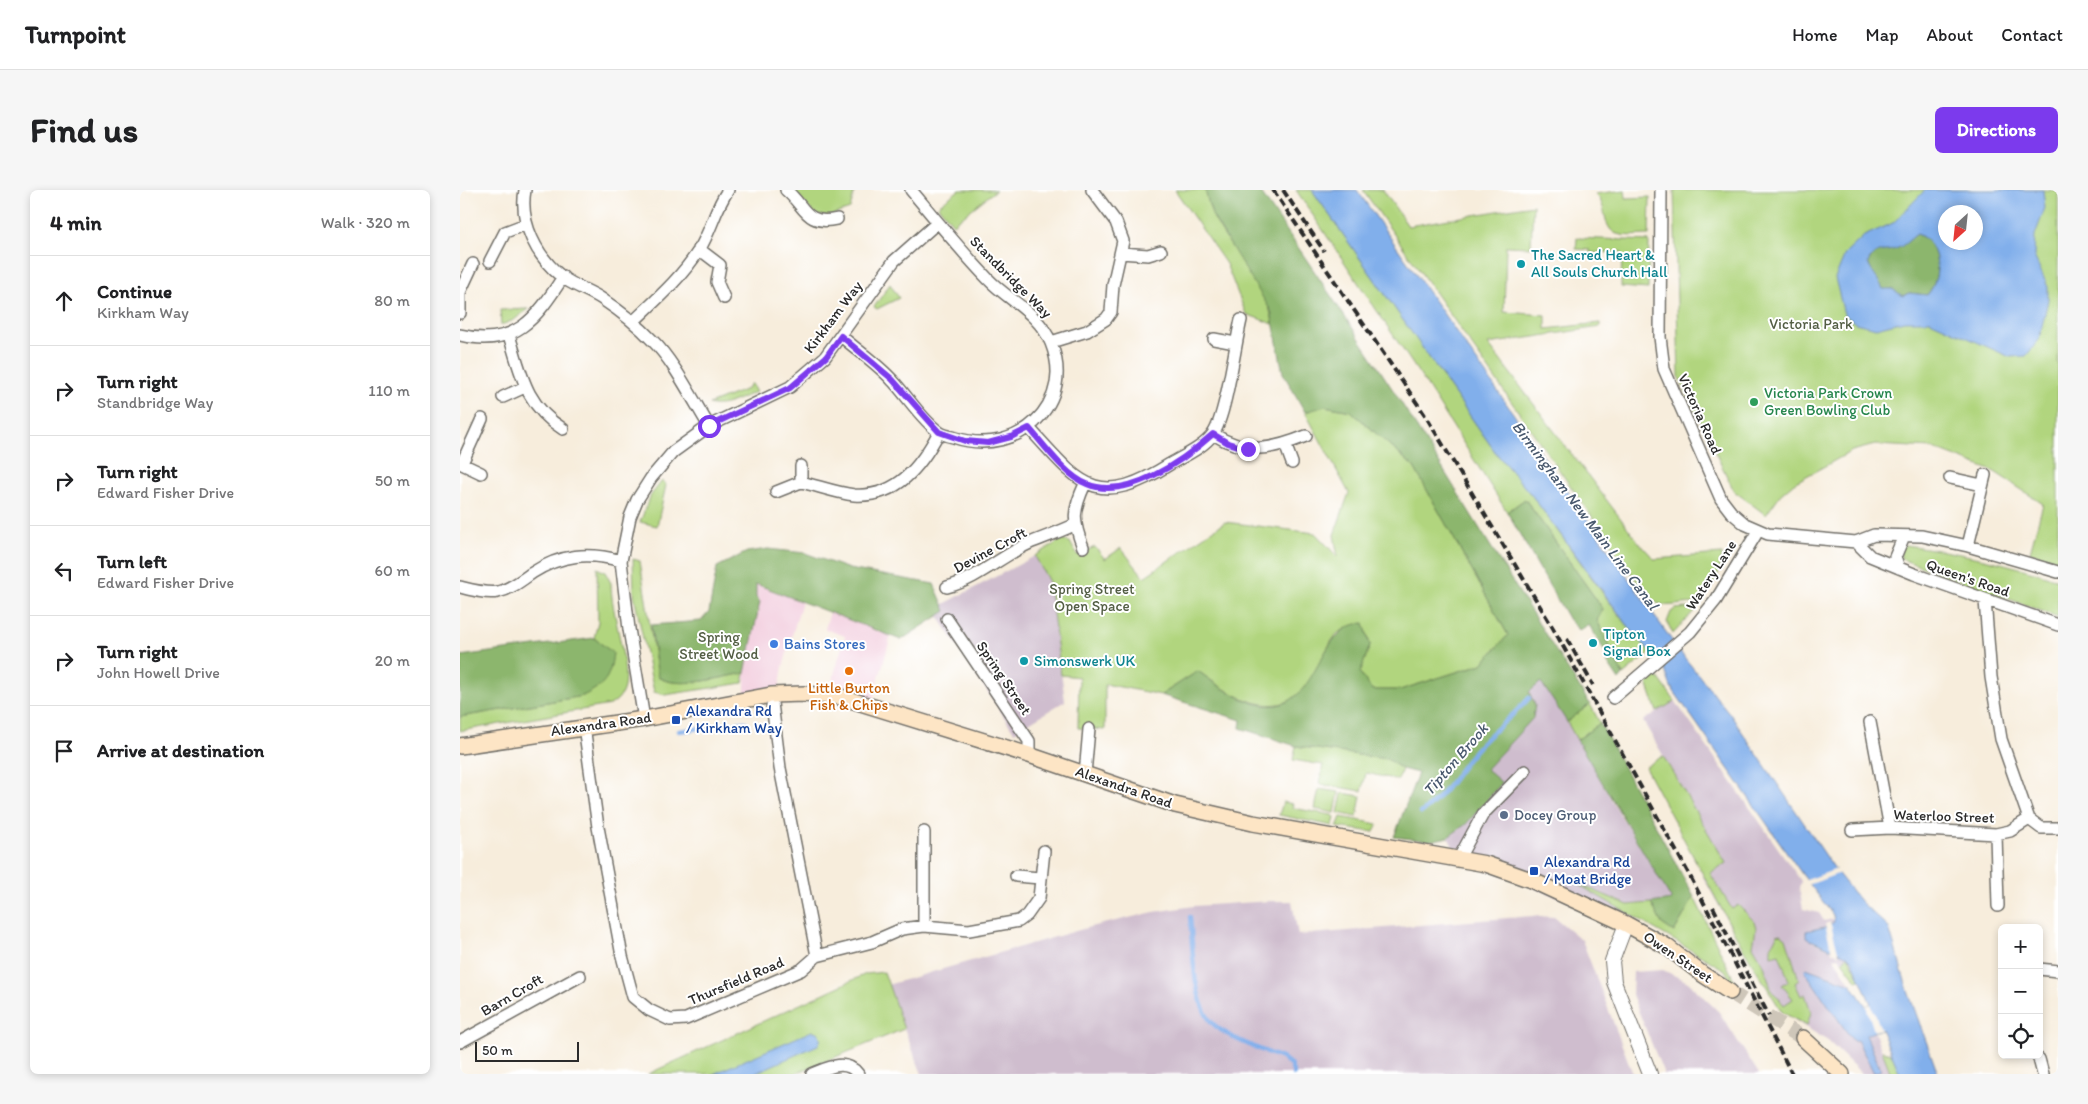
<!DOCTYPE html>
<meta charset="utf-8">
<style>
:root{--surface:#fff;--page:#f6f6f6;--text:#202124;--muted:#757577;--line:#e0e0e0;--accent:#7c3aed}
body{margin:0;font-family:Itim,sans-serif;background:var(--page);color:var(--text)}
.controls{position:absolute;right:15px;bottom:15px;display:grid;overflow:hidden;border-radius:8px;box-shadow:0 2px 8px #0003}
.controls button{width:45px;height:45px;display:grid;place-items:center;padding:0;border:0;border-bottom:1px solid var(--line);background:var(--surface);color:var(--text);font:25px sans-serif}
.compass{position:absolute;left:1478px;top:15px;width:45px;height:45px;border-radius:50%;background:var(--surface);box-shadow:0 2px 8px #0003;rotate:207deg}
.scale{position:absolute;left:15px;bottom:12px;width:104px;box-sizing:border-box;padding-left:5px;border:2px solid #2b2b2b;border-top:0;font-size:14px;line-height:18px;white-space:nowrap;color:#2b2b2b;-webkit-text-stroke:4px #fff;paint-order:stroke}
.stop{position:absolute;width:15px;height:15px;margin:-11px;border:4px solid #7c3aed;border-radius:50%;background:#fff}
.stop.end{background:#7c3aed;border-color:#fff;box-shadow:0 1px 5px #0008}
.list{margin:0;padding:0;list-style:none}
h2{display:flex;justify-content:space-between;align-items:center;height:65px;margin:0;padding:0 20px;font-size:21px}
h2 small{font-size:16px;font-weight:400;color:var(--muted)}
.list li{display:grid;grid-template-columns:32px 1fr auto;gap:15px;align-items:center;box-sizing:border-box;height:90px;padding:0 20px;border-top:1px solid var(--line)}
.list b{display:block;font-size:19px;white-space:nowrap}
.list p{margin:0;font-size:16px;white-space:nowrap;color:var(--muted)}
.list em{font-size:16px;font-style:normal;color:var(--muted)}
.icon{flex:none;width:28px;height:28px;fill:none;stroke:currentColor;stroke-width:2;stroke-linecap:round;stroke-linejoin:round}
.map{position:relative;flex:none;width:1598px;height:884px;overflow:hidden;border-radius:8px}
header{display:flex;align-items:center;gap:30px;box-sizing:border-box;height:70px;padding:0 25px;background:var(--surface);border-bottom:1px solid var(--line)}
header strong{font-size:24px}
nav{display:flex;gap:28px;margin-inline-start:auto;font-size:18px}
.intro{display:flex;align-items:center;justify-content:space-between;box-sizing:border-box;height:120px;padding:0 30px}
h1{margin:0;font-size:35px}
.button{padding:12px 22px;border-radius:8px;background:var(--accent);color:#fff;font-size:18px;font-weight:700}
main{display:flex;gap:30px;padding:0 30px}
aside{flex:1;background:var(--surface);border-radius:8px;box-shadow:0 2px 8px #0003}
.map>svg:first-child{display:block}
.built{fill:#f3cfdf}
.industrial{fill:#cfbdce}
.green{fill:#b1d57e;stroke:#6e8054;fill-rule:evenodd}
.forest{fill:#8cb66d;stroke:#5c704c}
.water{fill:#81afeb;stroke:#566d8b;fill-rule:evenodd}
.pier{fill:#f7eddc}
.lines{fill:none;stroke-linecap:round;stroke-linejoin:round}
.stream{stroke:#81afeb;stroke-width:4.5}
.secondary-tunnel{stroke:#cec6b9;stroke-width:15;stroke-dasharray:15 8;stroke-linecap:butt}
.minor-casing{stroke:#726f69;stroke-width:14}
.tertiary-casing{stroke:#726f69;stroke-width:16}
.secondary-casing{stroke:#726f69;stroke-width:18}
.minor{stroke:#fff;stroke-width:11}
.tertiary{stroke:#fff;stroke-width:14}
.secondary{stroke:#fde5c5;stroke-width:15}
.rail{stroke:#2b2b2b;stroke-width:4;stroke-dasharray:8 4;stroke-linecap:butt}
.route{stroke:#7c3aed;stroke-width:6}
.culture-dot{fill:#0f9aa8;stroke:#fff;stroke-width:2}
.leisure-dot{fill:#2e9e5b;stroke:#fff;stroke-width:2}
.shop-dot{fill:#3f7fe0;stroke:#fff;stroke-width:2}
.food-dot{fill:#e8710a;stroke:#fff;stroke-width:2}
.transit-dot{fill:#1a4fb4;stroke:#fff;stroke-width:2}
.service-dot{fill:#5c6f8a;stroke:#fff;stroke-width:2}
.labels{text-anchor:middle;stroke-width:4;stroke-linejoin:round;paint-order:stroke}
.culture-label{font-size:15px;fill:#0d838f;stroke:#fff;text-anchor:start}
.street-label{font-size:15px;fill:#2b2b2b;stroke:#fff}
.park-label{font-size:15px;fill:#535e44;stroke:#fff}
.leisure-label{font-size:15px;fill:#27864d;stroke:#fff;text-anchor:start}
.shop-label{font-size:15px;fill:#366cbe;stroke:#fff;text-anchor:start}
.food-label{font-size:15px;fill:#c56008;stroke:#fff}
.transit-label{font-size:15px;fill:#164399;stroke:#fff;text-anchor:start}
.service-label{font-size:15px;fill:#4e5e75;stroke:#fff;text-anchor:start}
.water-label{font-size:16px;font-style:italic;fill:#49596e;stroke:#fff}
</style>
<header>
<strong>Turnpoint</strong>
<nav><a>Home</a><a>Map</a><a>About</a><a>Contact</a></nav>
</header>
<div class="intro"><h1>Find us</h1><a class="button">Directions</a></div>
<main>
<aside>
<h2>4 min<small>Walk · 320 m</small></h2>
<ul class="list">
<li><svg class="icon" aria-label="ahead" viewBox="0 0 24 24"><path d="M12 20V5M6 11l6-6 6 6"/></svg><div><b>Continue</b><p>Kirkham Way</p></div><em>80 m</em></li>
<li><svg class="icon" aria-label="right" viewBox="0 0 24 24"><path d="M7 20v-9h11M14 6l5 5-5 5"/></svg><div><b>Turn right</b><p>Standbridge Way</p></div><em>110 m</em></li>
<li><svg class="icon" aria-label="right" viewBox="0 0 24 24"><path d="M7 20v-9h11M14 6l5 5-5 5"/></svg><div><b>Turn right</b><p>Edward Fisher Drive</p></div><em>50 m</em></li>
<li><svg class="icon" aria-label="left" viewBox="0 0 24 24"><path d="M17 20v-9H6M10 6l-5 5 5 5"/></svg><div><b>Turn left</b><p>Edward Fisher Drive</p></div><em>60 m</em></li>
<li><svg class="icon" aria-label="right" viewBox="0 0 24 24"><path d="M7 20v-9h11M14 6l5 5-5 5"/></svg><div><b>Turn right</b><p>John Howell Drive</p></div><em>20 m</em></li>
<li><svg class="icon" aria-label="arrive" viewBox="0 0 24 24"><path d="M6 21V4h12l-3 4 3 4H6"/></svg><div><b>Arrive at destination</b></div></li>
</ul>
</aside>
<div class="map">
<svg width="1598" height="884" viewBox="0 0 1598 884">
<rect width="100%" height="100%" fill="#fff"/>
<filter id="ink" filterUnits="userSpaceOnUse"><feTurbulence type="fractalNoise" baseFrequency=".02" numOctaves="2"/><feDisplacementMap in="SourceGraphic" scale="10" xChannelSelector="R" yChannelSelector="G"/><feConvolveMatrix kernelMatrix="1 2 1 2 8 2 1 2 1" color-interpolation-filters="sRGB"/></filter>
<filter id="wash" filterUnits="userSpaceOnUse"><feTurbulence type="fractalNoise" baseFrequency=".0096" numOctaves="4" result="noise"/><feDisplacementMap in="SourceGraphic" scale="20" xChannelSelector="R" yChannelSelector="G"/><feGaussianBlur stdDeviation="1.12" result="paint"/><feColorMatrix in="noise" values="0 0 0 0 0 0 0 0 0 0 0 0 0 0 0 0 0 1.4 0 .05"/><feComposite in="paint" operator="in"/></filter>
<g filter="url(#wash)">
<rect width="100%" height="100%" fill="#f7eddc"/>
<path class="built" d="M296 394 342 411 323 477 318 505 285 510V483L300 412 296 407Z
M370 422 431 446 411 516 368 506 385 446 365 439Z"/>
<path class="industrial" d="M575 366 589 392 605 511 554 542 478 426 486 421 482 415Z
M1081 492 1107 532 1159 623 1213 710 1166 734 999 668 988 647 1006 634 1041 593 1026 579 1073 528 1075 515 1069 502Z
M1215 511 1341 691 1339 698 1343 719 1359 723 1364 731 1374 729 1371 735 1346 741 1353 752 1388 766 1382 771 1379 767 1374 768 1391 794 1346 778 1393 851 1414 841 1431 884H1402L1368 851 1322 822 1281 755 1243 687 1266 673 1183 531Z
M811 711H832L838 745 1072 726 1094 727 1122 750 1173 884H462L427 795 630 737 694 722 734 716Z
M1203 780 1228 792 1259 822 1299 884H1204L1172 805 1173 782Z"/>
<path class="green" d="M333 0H398L394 3 390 19 369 26 355 25Z
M499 0H536L493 34 478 16Z
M715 0H745C748 8 749 18 753 26 769 61 808 95 813 134L786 124 766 74Z
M836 0H852L1036 263 1073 307 1158 424 1191 462 1163 485 1137 430 1143 419 1065 309 1047 322 966 194Z
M903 0H923L948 36 1073 15 1071 57 1046 56 1044 122 1086 125V139L1140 133V137L1028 154 1177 350 1194 369 1262 364C1262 384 1250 399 1239 414 1226 411 1207 420 1195 412 1189 409 1183 399 1179 394Z
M1165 0 1166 8 1190 7 1189 45C1179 45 1166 47 1157 44 1141 38 1148 14 1135 4Z
M1214 0H1598V371L1570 362 1583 314 1535 282 1473 258 1415 255 1392 261 1334 293 1320 305 1306 325 1274 301 1219 188ZM1486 22H1516V52H1486Z
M1117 48 1189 51 1188 99 1161 97 1162 62 1130 63V60L1116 59Z
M430 94 439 108 417 119 414 117Z
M68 119 54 130 41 135 40 120Z
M291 193 296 202C283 207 263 219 249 214L287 199Z
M865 216 891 221 954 277 1048 445 1022 474 940 500H912L900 483 910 455 904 433C896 436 881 439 876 445 863 461 858 484 845 499 814 534 766 502 738 481L701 505 645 494V540L618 538 619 487 601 485 589 392 575 366 601 350 610 352 617 365 635 357 645 369 661 358 684 387 765 332 855 343 878 367 874 345 889 303 845 222Z
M202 291 206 295 197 336 180 332 191 305Z
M1445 355C1497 362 1549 373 1598 390V427L1441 369 1440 359Z
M173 369 180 371 198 487C218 500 262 487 285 483L283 493 205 505 194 502 174 405Z
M137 378 145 382 151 393C151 423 169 472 164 497 162 506 157 511 150 515L0 541V527L123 506 153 463 134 448 138 432Z
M1226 418 1236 419 1213 444 1207 432 1211 422 1215 419Z
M1193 480 1215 511 1197 522 1187 493Z
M1130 514 1140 533 1117 550 1107 532Z
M836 556 927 569 942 579 938 590 906 583 902 601 859 594 863 575 833 570Z
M1203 566 1266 673 1250 683 1272 719 1278 715 1294 731 1296 738 1293 756 1304 775 1311 799 1324 815 1333 809 1322 795 1329 791 1319 764 1311 766V757L1317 745 1321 744 1326 748 1339 790 1335 793 1341 806 1345 804 1351 822 1347 836 1322 822 1281 755 1185 577Z
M859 599 879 602 875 623 855 619Z
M882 603 901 606 897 627 878 623Z
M823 612 833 614 832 618 872 625 875 627 873 636 819 625Z
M881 627 918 634 914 642 877 637Z
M1114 692 1168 715 1191 713 1202 734 1214 742 1234 707 1278 798 1272 794 1265 780Z
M1388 766 1401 790H1396L1382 771Z
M424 782 444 839 334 884H188L406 784Z
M1422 861 1431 863 1440 884H1431Z"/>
<path class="forest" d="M745 0H799C860 89 921 179 978 271 1028 352 1078 434 1130 514L1107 532 1081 492 1069 502 1075 515 1073 528 1026 579 1042 593 1006 634 988 647 970 651 934 647 958 583 942 579 927 569 836 556 780 538 781 530 701 505 738 481C867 580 841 435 904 433L910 455 900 483 912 500H940L1022 474 1048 445 954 277 891 221 865 216 845 222 823 183 811 121 752 25Z
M1457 44C1480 54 1483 87 1467 105L1449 103 1442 106 1432 99 1423 100C1419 90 1411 82 1408 73 1415 59 1423 62 1436 58 1442 57 1451 48 1457 44Z
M1065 309 1143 419 1137 430 1163 485 1159 490 1147 472 1150 470 1129 435 1119 440 1109 430 1047 322Z
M308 359 345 363 389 379 474 394 486 421 441 450 296 394V407L300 412 285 483C262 487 218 500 198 487L191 435 241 431 249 422 257 377 287 362Z
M134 448 153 463C150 488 146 494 123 506L0 527V466Z
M1140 533 1234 707 1214 742 1202 734 1191 713 1212 710 1117 550Z"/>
<path class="water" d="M852 0H897L1220 462 1270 524 1379 685 1401 712 1429 738 1449 804 1478 884H1440L1421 839 1406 845 1421 880 1414 883 1397 850 1393 851 1344 780 1346 778 1391 794 1406 816 1411 814 1392 770 1388 766 1346 748V741L1365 737 1374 732 1373 725 1342 684 1211 497 1203 475 1177 448 1073 307 1036 263Z
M1465 0H1583L1585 18 1575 45 1574 66 1588 97V110L1579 150 1566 166 1550 167 1470 131H1444L1416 138 1395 133 1384 124 1375 88 1385 64 1404 46 1433 33ZM1486 22H1516V52H1486ZM1457 44C1480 53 1483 88 1467 105L1449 103 1443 106 1432 99H1423C1419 90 1411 82 1408 73 1415 57 1425 64 1438 58 1444 56 1451 48 1457 44Z
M352 841 358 842 361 849 358 855 293 884H253Z"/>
<path class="pier" d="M1377 679 1380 683 1348 695 1344 691Z
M1370 732 1371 735 1379 765 1372 762 1365 734Z
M1411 814 1421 839 1414 841 1406 816Z"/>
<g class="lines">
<path class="stream" d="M219 541 285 532
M961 623C988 603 997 580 1018 557 1034 539 1053 527 1069 508
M730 727C733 757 732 804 749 829 760 846 805 861 824 869L830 874 834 884"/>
</g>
</g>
<g filter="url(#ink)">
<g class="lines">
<path class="secondary-tunnel" d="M1270 802 1343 848"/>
<g class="minor-casing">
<path id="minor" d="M65 0C59 33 77 67 102 87 114 96 130 101 142 109 160 121 177 134 192 150 213 170 233 210 249 236
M326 0C346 17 345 36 377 29
M1201 0 1200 147 1204 179 1261 309 1271 322 1285 334 1308 344 1396 352 1414 345 1462 346 1508 356 1598 382
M239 59 260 75 257 92 264 108
M661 63 688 65 701 61
M30 71 45 42 66 34
M0 123V102L13 74
M174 131C197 109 222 87 239 60 251 41 255 19 268 0
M0 145C55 158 76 129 103 87
M49 145C61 184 66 216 103 239
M381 146C398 161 418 174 433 191 448 207 461 229 479 242 482 244 488 246 493 247 525 258 560 251 582 224 599 202 601 178 591 153 579 123 549 111 528 89 501 61 476 30 451 0
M754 149 775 153
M591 152 627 141 646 129 651 122 653 95 663 51 656 32 632 0
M43 207 65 197
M569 238C620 294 636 321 710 274 724 266 744 257 753 244 766 226 775 155 781 130
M753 244C787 265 811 260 846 246
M825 254 832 273
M0 273 21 283
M2 273 22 229
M341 276V292C358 296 377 303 394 305 437 308 461 276 479 242
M1490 288 1522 295
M316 302 341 292
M1396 352 1410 366 1454 384 1598 435
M1508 356 1525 285
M623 357C612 330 613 320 625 294
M1439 378 1435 367 1444 346
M0 397C12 400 26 404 38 402 51 399 62 390 72 383 101 364 129 362 161 371
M487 397C518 389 541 366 570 353 585 347 599 342 614 335
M1525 410 1531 487 1541 549 1569 629
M487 429 569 551V565
M1153 508 1230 442 1256 410 1298 341
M184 529 169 439 161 371 170 327 177 310 191 288 213 262 249 236 330 197 365 167 434 71 477 33
M1410 532 1430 638
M124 536 138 637 162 766 173 807 189 820 210 830 226 829 341 780 357 766 320 578 311 505
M625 584 629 539
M1392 640 1430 638 1536 644 1550 641 1569 629 1581 638H1598
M1536 644 1538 716
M999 668 1023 624 1065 581
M556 686 580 688
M464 736V642
M357 766 412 752 442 739 464 736 509 740 559 731 567 725 579 708 584 661
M1579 779 1598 781
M0 852 120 786
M1579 869 1583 884
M352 884C367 878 386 868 398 884"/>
</g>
<g class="tertiary-casing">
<path id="tertiary" d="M1166 734 1152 771 1154 792 1190 884"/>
</g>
<g class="secondary-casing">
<path id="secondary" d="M0 556 184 529 311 505 344 504 381 507 569 565 715 615 793 633 1026 674 1071 690 1166 734 1206 756 1242 784 1270 802
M1343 848 1382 884"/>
</g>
<use href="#minor" class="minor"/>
<use href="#tertiary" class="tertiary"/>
<use href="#secondary" class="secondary"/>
<path class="rail" d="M813 0 965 225 1093 438 1230 686 1332 884
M823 0 864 61
M1107 449 1133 495
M1253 717 1309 826"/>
</g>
</g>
<g class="lines" filter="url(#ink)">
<path class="route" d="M249 236 330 198 366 167 381 146 432 189 479 242 505 251 528 253 551 247 569 238C584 255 606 286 627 294 667 311 724 270 753 244L768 253 788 259"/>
</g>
<g class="culture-dot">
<circle cx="1061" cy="74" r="5"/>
<circle cx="1133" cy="453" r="5"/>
<circle cx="564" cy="471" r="5"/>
</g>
<circle class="leisure-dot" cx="1294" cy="212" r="5"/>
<circle class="shop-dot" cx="314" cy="454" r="5"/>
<circle class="food-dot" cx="389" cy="481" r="5"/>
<g class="transit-dot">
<rect x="211" y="525" width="10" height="10" rx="2.5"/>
<rect x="1069" y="676" width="10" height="10" rx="2.5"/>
</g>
<circle class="service-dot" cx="1044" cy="625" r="5"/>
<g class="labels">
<g class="culture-label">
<text x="1071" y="70">The Sacred Heart &amp;<tspan x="1071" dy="17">All Souls Church Hall</tspan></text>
<text x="1143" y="449">Tipton<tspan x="1143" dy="17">Signal Box</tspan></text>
<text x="574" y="476">Simonswerk UK</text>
</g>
<g class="street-label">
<text transform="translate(551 87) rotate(45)" y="5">Standbridge Way</text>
<text transform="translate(373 127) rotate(-53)" y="5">Kirkham Way</text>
<text transform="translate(1240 224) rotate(66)" y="5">Victoria Road</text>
<text transform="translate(530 360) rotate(-28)" y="5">Devine Croft</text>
<text transform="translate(1251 385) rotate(-57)" y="5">Watery Lane</text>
<text transform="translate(1508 388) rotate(19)" y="5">Queen's Road</text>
<text transform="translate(544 488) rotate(56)" y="5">Spring Street</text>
<text transform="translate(141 534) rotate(-8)" y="5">Alexandra Road</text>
<text transform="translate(664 597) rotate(19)" y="5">Alexandra Road</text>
<text transform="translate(1484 626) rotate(2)" y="5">Waterloo Street</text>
<text transform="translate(1218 767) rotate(34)" y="5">Owen Street</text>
<text transform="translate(276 791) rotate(-23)" y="5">Thursfield Road</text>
<text transform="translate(52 805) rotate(-30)" y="5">Barn Croft</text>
</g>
<g class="park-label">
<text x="1351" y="139">Victoria Park</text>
<text x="632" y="404">Spring Street<tspan x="632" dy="17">Open Space</tspan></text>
<text x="259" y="452">Spring<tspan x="259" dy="17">Street Wood</tspan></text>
</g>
<g class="leisure-label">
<text x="1304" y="208">Victoria Park Crown<tspan x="1304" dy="17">Green Bowling Club</tspan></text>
</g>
<g class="shop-label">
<text x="324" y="459">Bains Stores</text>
</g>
<g class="food-label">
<text x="389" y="503">Little Burton<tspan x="389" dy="17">Fish &amp; Chips</tspan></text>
</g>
<g class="transit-label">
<text x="226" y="526">Alexandra Rd<tspan x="226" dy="17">/ Kirkham Way</tspan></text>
<text x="1084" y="677">Alexandra Rd<tspan x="1084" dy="17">/ Moat Bridge</tspan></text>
</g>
<g class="service-label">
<text x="1054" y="630">Docey Group</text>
</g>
<g class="water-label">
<text transform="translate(1126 325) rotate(53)" y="6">Birmingham New Main Line Canal</text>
<text transform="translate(995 569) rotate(-49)" y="6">Tipton Brook</text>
</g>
</g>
</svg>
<div class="controls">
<button>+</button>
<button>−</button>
<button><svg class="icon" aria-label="locate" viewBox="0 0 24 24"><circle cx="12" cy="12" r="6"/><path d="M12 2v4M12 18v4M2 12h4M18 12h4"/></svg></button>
</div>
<svg class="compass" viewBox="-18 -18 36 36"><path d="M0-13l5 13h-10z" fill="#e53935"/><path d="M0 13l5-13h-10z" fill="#757577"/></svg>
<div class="scale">50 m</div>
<div class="stop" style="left:249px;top:236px"></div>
<div class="stop end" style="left:788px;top:259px"></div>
</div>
</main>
